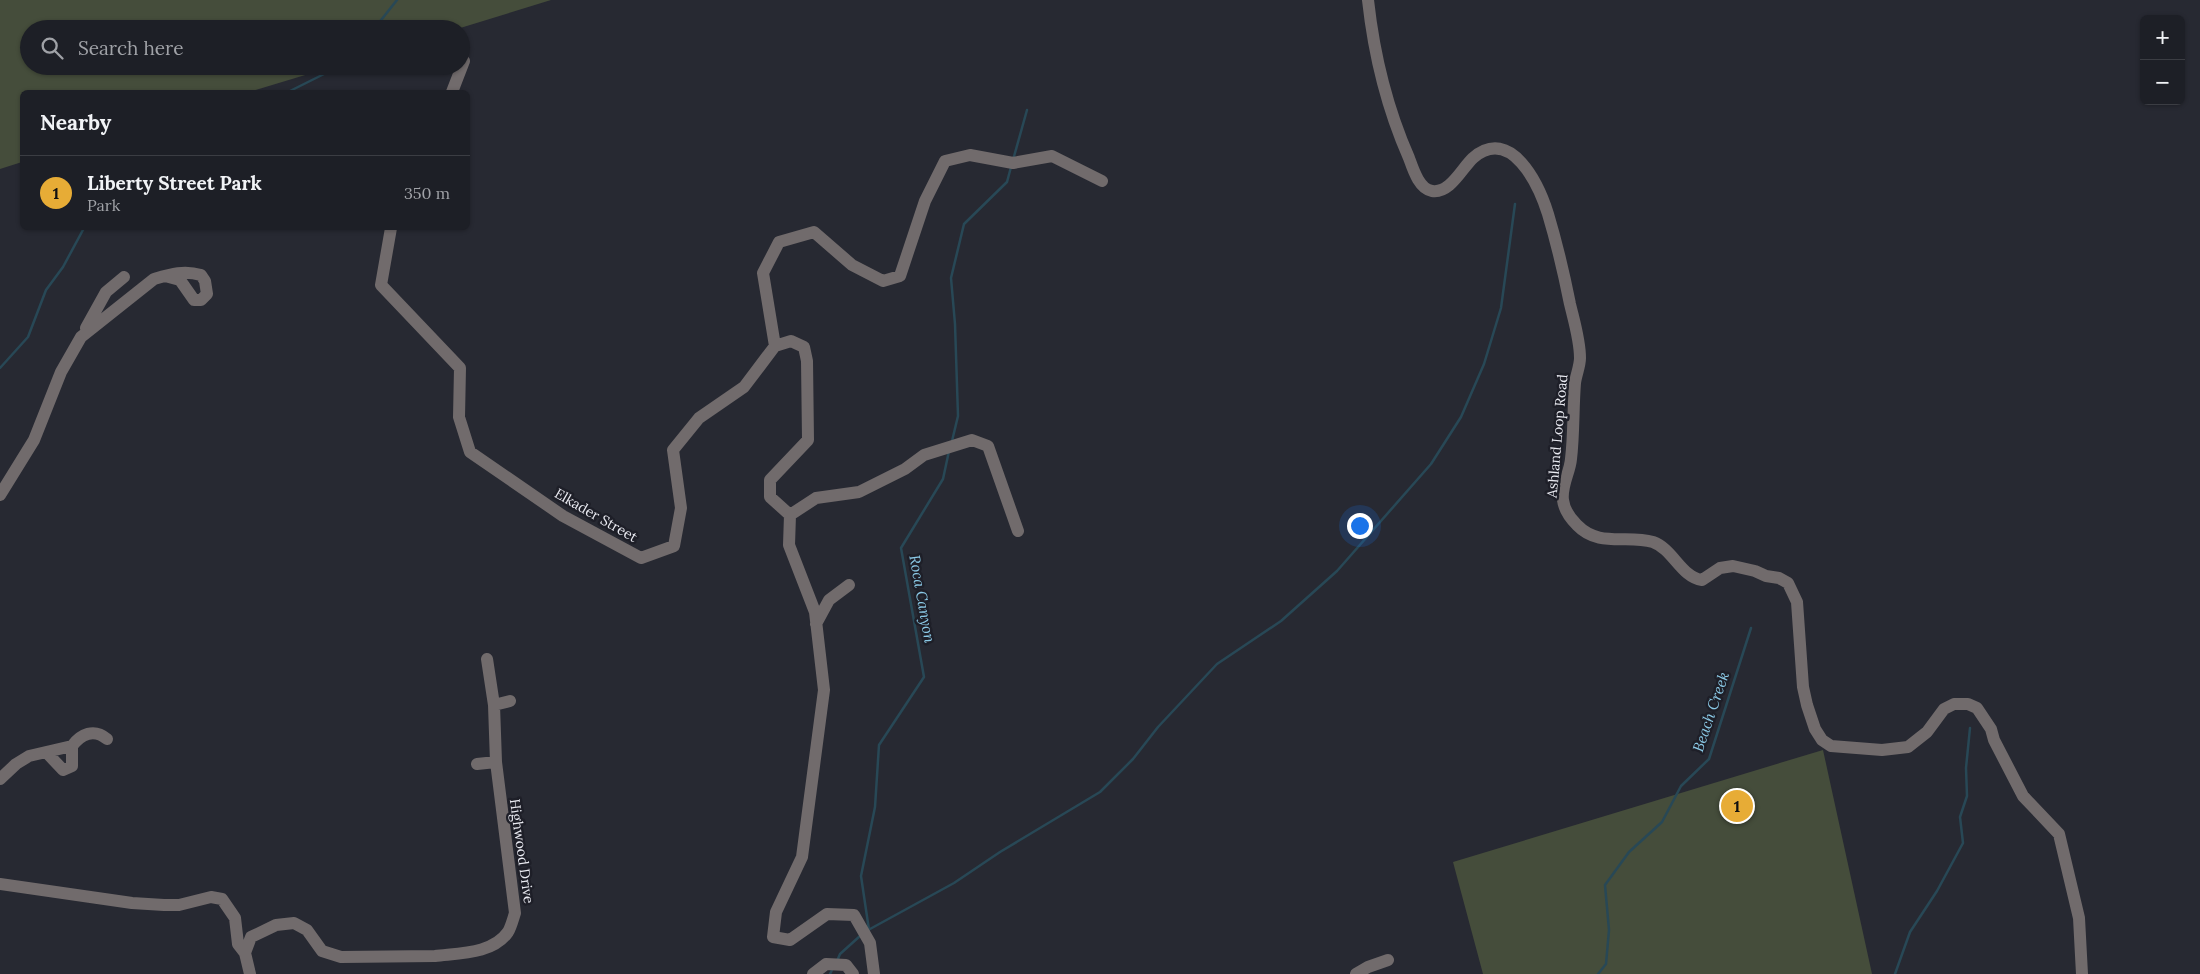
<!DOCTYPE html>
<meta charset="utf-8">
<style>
:root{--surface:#1d1f26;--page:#2a2c32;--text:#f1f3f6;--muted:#a0a2a7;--line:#3b3d43;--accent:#e7ac36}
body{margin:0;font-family:Lora,serif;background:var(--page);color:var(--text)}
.controls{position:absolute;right:15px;top:15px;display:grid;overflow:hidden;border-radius:8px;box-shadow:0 1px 4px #0004}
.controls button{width:45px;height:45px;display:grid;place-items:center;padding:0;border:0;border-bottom:1px solid var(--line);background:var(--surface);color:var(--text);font:25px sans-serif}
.you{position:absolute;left:1359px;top:525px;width:18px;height:18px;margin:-12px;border:4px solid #fff;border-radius:50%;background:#1a73e8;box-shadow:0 0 0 8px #1a73e833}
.badge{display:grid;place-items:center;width:32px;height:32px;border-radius:50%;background:var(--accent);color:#111;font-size:16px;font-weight:700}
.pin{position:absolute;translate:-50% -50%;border:2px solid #fff;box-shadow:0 1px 5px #0006}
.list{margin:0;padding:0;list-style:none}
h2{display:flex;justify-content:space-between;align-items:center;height:65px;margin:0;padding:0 20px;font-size:21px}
h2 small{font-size:16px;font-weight:400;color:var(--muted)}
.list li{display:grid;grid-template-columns:32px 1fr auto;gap:15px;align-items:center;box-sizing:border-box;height:75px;padding:0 20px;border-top:1px solid var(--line)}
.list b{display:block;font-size:19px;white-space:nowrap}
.list p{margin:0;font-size:16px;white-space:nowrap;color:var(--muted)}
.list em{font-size:16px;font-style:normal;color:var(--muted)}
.icon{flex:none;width:28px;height:28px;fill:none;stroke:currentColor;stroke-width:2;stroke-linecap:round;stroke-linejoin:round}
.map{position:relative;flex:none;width:2200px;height:974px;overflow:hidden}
.search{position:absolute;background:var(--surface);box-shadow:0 1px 4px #0004;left:20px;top:20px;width:450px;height:55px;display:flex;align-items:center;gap:12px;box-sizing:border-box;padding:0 18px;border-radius:28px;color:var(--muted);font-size:19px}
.panel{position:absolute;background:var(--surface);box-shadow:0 1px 4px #0004;left:20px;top:90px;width:450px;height:140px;border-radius:8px}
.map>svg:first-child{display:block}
.green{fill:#454d3b}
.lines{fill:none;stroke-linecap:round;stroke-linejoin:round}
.stream{stroke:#284856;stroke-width:2.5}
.minor{stroke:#716b6c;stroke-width:12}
.labels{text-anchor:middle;stroke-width:5;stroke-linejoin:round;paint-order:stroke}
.street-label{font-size:14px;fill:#e9eaf1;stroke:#1e1f28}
.water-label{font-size:15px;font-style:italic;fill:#8bc9e6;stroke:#1e1f28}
</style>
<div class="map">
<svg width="2200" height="974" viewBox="0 0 2200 974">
<rect width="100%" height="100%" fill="#272932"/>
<path class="green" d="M0 0H551L457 29H29V66H335L249 92H22V162L0 169Z
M1823 750 1872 974H1483L1453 862Z"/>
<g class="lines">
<path class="stream" d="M374 29 397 0
M288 92 324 74 334 66
M1013 160 1027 110
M0 368 28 337 46 290 63 267 84 228
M952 441 958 416 955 324 951 278 964 224 1007 182 1011 167
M870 929 954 883 1000 852 1100 792 1133 759 1158 727 1217 664 1281 621 1337 571 1431 464 1461 417 1484 364 1501 308 1515 204
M869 930 861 876 875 807 879 745 924 677 901 548 943 479 949 451
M837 961 840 954 860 936
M830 974 833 968
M1598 974 1606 964 1609 930 1605 885 1629 852 1662 822 1681 786 1709 759 1751 628
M1895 974 1910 932 1937 891 1963 843 1960 817 1967 796 1966 768 1970 728"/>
<path class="minor" d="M1368 0C1374 55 1387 108 1409 158 1413 169 1419 189 1432 191 1450 194 1462 168 1473 158 1511 125 1539 185 1548 214 1557 244 1564 274 1570 304 1574 321 1580 340 1580 358 1580 366 1576 375 1575 383 1573 408 1574 434 1571 459 1570 472 1561 486 1563 500 1564 509 1571 519 1577 525 1599 548 1627 534 1653 542 1673 549 1681 577 1702 580L1720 568 1733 566 1755 571 1766 576 1779 578 1788 583 1797 602 1803 687 1807 705 1815 729 1822 740 1831 746 1882 750 1908 747 1927 732 1944 709 1954 704H1968L1977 708 1991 729 1994 740 2023 796 2059 834 2079 918 2082 974
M452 92 464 61
M391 228 381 285 460 368 459 417 470 452 563 516 641 558 674 546 681 508 673 450 699 418 744 387 775 346 791 341 804 347 807 361 808 440 770 480V497L790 515
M86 328 106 292 124 277
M775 346 763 273 779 242 814 232 852 265 883 281 900 276 925 201 945 161 970 155 1013 163 1052 156 1102 181
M0 495 34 440 61 372 81 337 154 279C171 274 184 270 201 275L205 281 207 294 201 300H194L180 280 165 276
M790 515 789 545 815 612 824 690 802 857 776 912 773 937 790 940 827 914 854 915 870 943 874 974
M790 515 816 498 859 492 905 469 924 455 972 440 988 446 1018 531
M816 624 829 600 849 585
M494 705 510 701
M72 746C81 734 94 728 107 739
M477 764 496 762
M0 779 16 764 29 756 72 746V766L63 770 47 753
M0 884 132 903 164 905H179L211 897 222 899 235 918 238 944 245 953
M250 974 245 953 251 937 276 925 294 923 307 930 322 951 341 957 435 956C459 953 493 954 508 932 511 927 513 919 515 913L496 762 494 705 487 659
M813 974 826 964 846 965 853 974
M1356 974 1368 967 1388 960"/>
</g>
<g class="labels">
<g class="street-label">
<text transform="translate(1557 436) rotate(-85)" y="5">Ashland Loop Road</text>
<text transform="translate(596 515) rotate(30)" y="5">Elkader Street</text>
<text transform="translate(522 851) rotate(82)" y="5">Highwood Drive</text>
</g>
<g class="water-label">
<text transform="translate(922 599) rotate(80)" y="5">Roca Canyon</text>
<text transform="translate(1711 712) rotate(-71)" y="5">Beach Creek</text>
</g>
</g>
</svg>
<div class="controls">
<button>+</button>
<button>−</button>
</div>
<div class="you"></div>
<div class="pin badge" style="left:1737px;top:806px">1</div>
<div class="search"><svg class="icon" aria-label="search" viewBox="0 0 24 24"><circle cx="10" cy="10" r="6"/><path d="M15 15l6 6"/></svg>Search here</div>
<section class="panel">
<h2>Nearby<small></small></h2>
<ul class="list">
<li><span class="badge">1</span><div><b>Liberty Street Park</b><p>Park</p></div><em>350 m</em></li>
</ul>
</section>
</div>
